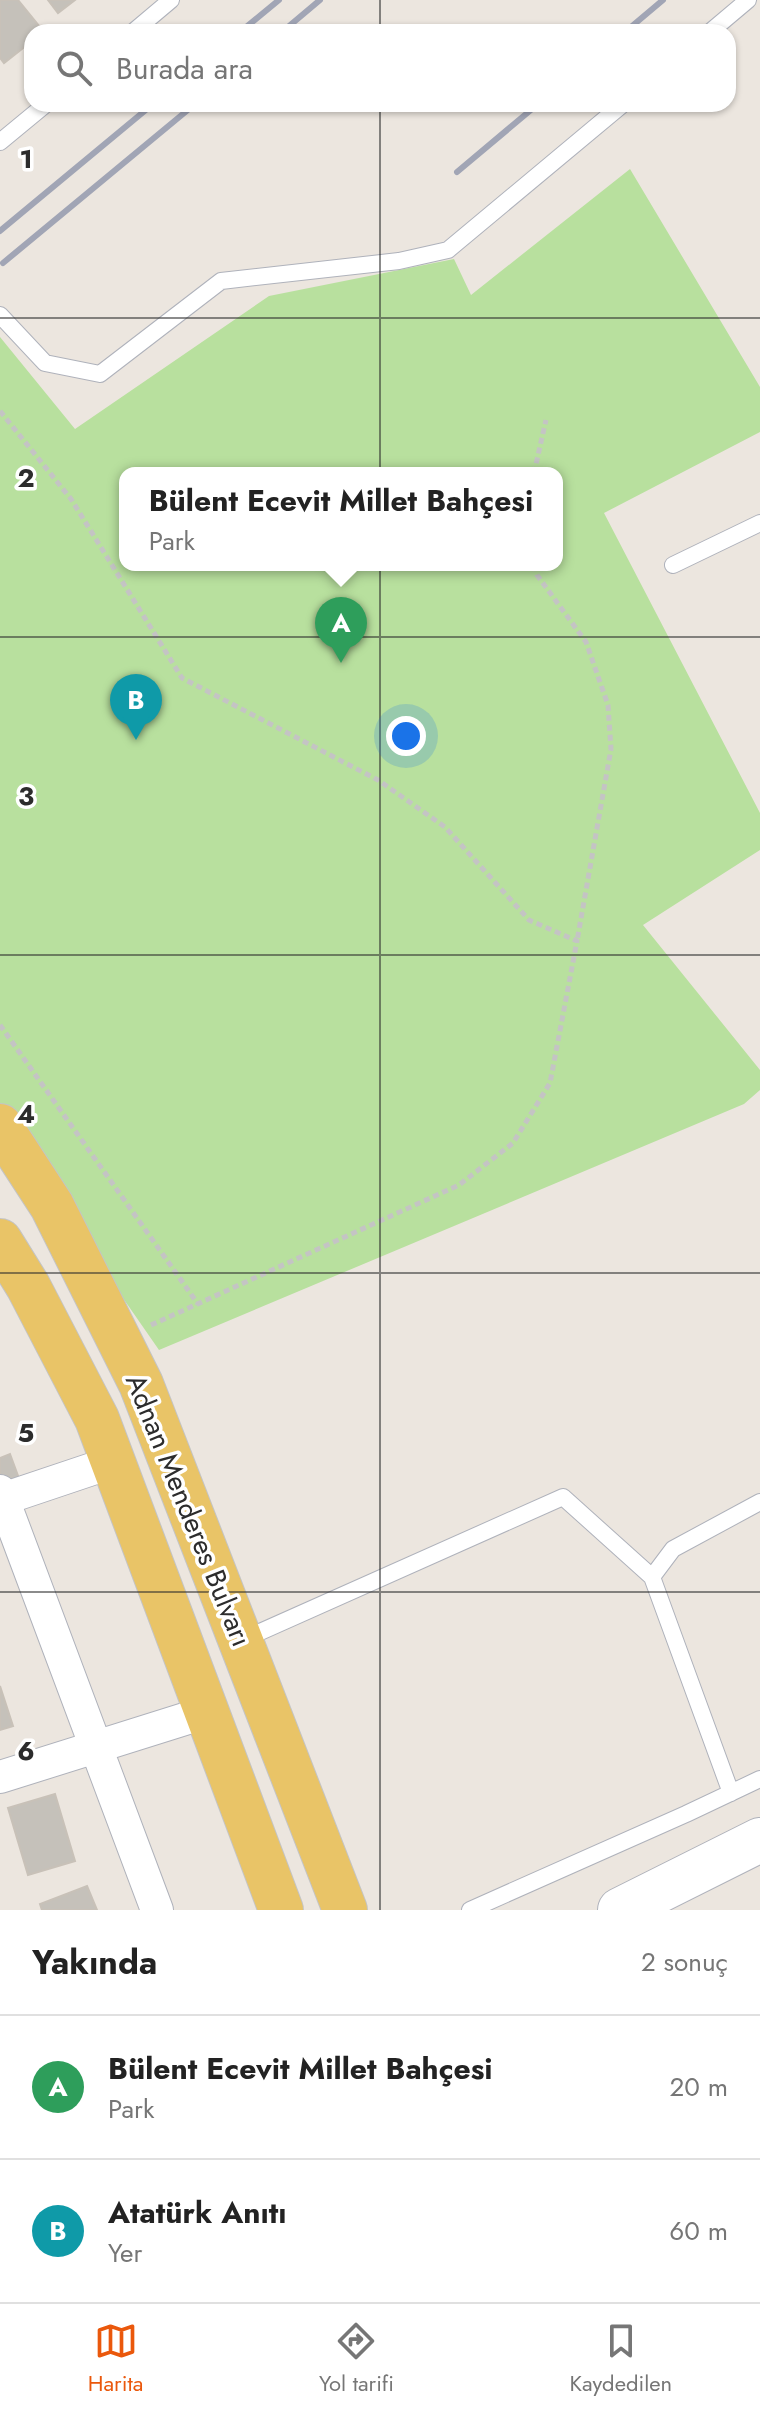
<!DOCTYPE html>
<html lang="tr">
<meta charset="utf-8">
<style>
:root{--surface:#fff;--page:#f6f6f6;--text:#222;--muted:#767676;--line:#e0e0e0;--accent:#ea580c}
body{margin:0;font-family:Jost,sans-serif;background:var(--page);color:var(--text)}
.you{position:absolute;left:406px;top:736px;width:28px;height:28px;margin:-20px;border:6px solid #fff;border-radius:50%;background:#1a73e8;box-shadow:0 0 0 12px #1a73e833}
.badge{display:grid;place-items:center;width:52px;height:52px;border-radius:50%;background:var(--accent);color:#fff;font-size:26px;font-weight:700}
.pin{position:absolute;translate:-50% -66px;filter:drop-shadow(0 2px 4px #0008)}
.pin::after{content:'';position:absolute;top:42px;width:28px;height:24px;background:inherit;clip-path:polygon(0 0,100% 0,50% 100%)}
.popup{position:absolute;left:119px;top:467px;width:444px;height:104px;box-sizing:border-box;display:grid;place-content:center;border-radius:16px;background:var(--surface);filter:drop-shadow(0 2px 6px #0005);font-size:26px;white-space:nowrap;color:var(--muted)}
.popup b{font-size:30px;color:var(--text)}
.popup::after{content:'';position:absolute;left:50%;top:100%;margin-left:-16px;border:16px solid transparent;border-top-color:var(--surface)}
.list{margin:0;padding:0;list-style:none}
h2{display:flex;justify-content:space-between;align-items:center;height:104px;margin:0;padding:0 32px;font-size:34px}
h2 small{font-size:26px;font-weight:400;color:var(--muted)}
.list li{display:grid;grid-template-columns:52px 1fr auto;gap:24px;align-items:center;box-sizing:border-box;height:144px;padding:0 32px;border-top:2px solid var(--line)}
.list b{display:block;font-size:30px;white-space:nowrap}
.list p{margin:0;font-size:26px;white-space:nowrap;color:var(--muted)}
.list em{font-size:26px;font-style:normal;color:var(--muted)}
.icon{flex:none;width:44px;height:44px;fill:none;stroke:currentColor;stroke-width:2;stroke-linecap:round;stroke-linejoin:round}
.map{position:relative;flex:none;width:760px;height:1910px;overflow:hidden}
.search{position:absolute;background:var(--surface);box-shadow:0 2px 6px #0004;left:24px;right:24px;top:24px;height:88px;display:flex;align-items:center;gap:20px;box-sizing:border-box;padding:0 28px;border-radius:24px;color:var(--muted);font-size:30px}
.sheet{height:392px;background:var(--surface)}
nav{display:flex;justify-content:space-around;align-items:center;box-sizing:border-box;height:112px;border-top:2px solid var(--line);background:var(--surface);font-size:22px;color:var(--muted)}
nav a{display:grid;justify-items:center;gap:4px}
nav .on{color:var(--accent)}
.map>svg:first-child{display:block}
.park{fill:#b8e09e;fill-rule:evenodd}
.building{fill:#c5c1ba;stroke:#c8c1b8;stroke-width:2}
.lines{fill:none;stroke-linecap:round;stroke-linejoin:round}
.lane-casing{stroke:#afb2bb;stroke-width:18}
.street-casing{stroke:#afb2bb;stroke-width:34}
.secondary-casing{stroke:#afb2bb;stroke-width:46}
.primary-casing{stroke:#c4c4c4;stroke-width:46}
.path{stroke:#c4c4c4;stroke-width:5;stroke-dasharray:6 4;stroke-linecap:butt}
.lane{stroke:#fff;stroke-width:16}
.street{stroke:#fff;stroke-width:32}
.secondary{stroke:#fff;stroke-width:44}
.primary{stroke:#e9c467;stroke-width:44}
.rail{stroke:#a1a5b5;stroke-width:6}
.grid{fill:none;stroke:#2c2c2c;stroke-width:2;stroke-opacity:0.55}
.labels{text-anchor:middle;stroke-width:7;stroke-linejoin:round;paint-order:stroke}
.street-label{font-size:28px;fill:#2c2c2c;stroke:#fff}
.grid-label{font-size:26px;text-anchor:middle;font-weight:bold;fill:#2c2c2c;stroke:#fff;stroke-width:7;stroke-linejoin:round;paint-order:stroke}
</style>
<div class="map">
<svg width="760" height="1910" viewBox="0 0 760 1910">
<rect width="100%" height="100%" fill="#ece6df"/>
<path class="park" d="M630 169 760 387V432L604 513 760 813V850L643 925 760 1070V1090L744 1104 159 1350 0 1121V337L75 429 269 296 454 259 471 295ZM125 473H557V565H125Z"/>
<path class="building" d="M0 0H18L44 32H32V41L4 63 0 58Z
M48 0H75L58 13Z
M10 1454 21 1484 0 1488V1458Z
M0 1686 13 1726 0 1730Z
M55 1794 75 1861 28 1875 8 1808Z
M87 1886 97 1910H42L40 1904Z"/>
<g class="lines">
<g class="lane-casing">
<path id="lane" d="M133 32 171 0
M710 32 748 0
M0 142 46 104
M0 315 45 363 100 374 221 281 399 261 448 250 623 104
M673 565 760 523
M242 1640 563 1497 652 1577
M731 1793 652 1577 673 1549 760 1502
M470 1910 686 1814 760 1779"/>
</g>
<g class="street-casing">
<path id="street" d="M0 1491 157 1910
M0 1500 113 1462
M0 1777 207 1712"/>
</g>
<g class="secondary-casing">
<path id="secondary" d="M620 1910 760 1840"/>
</g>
<g class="primary-casing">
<path id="primary" d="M0 1126 52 1206 141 1384 345 1910
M0 1241 28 1286 97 1419 281 1910"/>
</g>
<path class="path" d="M0 411 71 499 182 678 378 780 445 827 529 920 577 941 550 1083 513 1143 459 1185 149 1326
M534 473 546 420
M534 565 537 575 586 642 608 705 611 749 577 941
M0 1025 198 1304"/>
<use href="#lane" class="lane"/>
<use href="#street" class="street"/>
<use href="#secondary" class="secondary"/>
<use href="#primary" class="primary"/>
<path class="rail" d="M240 32 279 0
M282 32 320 0
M625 32 663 0
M457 172 538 104
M0 231 153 104
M3 263 195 104"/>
</g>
<path class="grid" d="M380 0V32M380 104V1910M0 318H760M0 637H760M0 955H760M0 1273H760M0 1592H760"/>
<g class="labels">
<g class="street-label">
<text transform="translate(189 1510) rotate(68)" y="10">Adnan Menderes Bulvarı</text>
</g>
</g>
<g class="grid-label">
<text x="26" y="168">1</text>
<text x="26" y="487">2</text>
<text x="26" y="805">3</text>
<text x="26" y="1123">4</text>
<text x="26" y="1442">5</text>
<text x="26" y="1760">6</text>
</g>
</svg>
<div class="you"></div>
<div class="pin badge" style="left:341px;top:663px;background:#2e9e5b">A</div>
<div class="popup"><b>Bülent Ecevit Millet Bahçesi</b>Park</div>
<div class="pin badge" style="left:136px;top:740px;background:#0f9aa8">B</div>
<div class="search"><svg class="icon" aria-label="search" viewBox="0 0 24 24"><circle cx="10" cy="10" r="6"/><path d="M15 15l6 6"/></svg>Burada ara</div>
</div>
<section class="sheet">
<h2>Yakında<small>2 sonuç</small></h2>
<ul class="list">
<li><span class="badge" style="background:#2e9e5b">A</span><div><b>Bülent Ecevit Millet Bahçesi</b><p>Park</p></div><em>20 m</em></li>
<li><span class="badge" style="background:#0f9aa8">B</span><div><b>Atatürk Anıtı</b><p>Yer</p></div><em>60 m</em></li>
</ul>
</section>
<nav>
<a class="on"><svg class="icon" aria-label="map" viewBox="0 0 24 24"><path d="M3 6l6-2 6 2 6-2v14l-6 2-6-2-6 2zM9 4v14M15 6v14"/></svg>Harita</a>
<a><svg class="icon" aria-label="directions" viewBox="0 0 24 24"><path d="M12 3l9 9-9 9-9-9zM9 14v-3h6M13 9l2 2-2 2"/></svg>Yol tarifi</a>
<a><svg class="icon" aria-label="saved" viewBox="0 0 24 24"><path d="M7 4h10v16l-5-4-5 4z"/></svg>Kaydedilen</a>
</nav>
